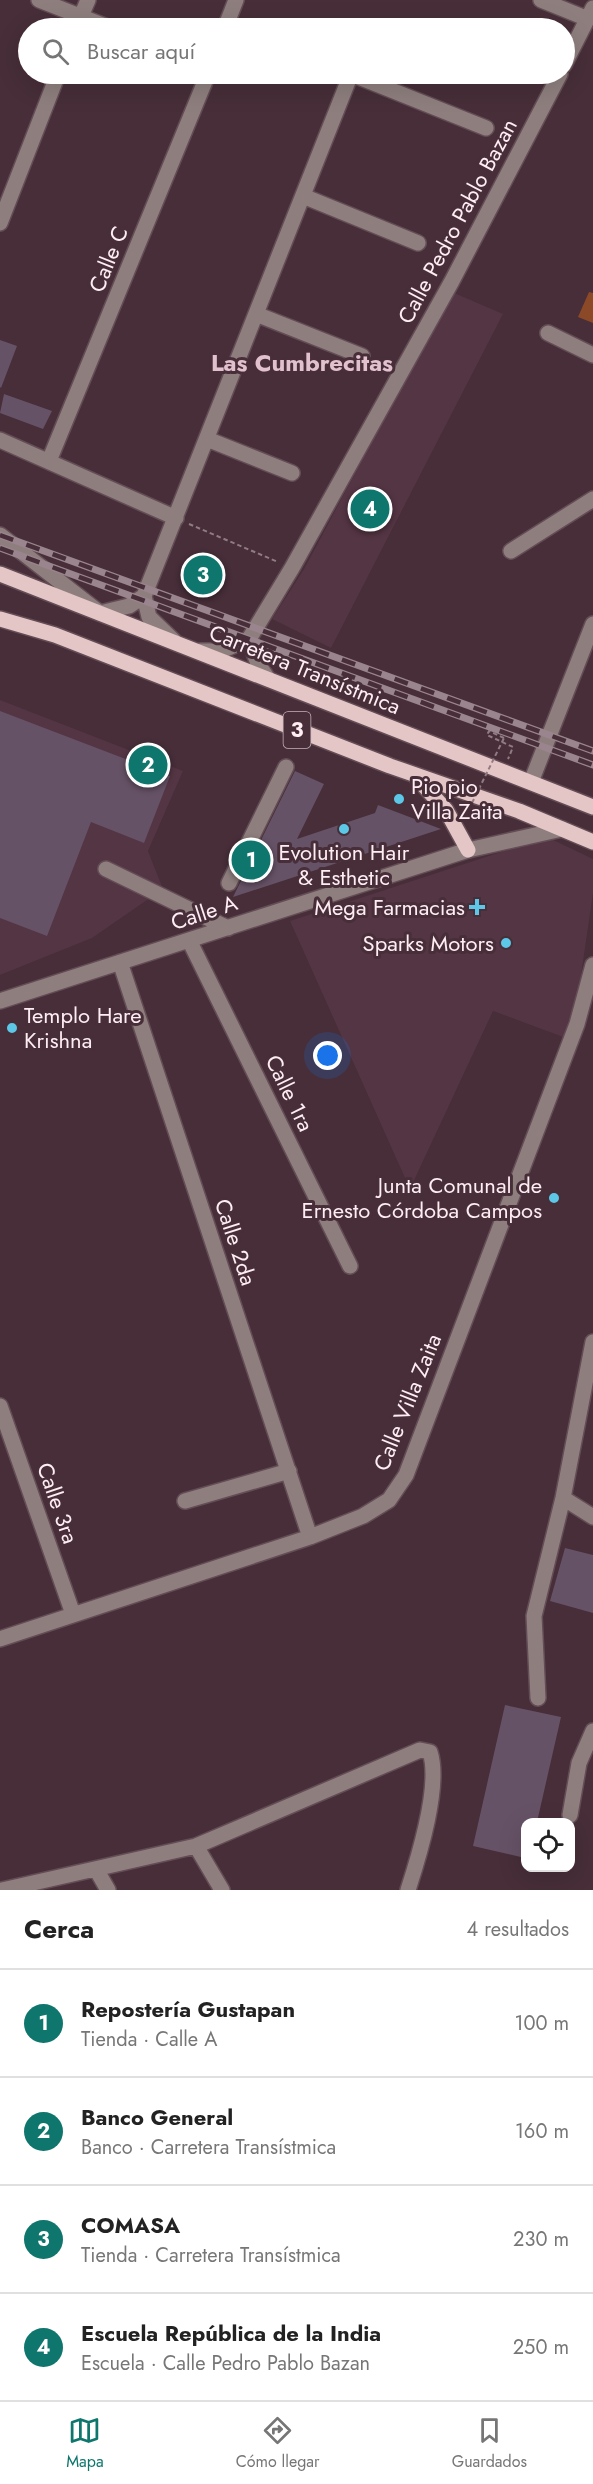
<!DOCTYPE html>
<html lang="es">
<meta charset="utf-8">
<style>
:root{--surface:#fff;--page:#f6f6f6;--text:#222;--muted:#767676;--line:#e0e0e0;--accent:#0f766e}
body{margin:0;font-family:Jost,sans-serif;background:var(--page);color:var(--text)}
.controls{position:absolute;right:18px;bottom:18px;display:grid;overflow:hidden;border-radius:12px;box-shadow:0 6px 24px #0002}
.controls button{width:54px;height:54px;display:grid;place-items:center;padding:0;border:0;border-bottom:2px solid var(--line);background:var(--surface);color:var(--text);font:30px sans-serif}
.you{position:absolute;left:328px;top:1056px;width:21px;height:21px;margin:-15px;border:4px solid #fff;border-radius:50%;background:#1a73e8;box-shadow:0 0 0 9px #1a73e833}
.badge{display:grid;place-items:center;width:39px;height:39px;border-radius:50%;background:var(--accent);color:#fff;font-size:20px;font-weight:700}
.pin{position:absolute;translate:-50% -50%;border:3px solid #fff;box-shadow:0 2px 6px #0006}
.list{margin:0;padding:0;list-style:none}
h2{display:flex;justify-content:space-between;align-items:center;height:78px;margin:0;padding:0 24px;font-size:26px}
h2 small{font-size:20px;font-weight:400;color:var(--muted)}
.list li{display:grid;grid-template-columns:39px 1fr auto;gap:18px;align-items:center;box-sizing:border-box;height:108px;padding:0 24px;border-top:2px solid var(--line)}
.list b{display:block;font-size:22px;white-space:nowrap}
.list p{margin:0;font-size:20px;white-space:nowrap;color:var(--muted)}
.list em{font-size:20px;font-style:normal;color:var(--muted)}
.icon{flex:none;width:33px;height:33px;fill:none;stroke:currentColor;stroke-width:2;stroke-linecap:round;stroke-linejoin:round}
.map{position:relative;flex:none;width:593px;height:1890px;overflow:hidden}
.search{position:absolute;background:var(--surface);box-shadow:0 6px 24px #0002;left:18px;right:18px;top:18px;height:66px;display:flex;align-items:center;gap:15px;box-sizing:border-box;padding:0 21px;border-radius:33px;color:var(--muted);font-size:22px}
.sheet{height:510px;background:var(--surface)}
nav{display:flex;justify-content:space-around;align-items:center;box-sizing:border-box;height:84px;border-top:2px solid var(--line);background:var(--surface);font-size:16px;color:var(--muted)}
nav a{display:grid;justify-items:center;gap:3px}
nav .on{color:var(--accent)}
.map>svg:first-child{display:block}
.built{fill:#543543}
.green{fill:#8c4928}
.building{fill:#665266}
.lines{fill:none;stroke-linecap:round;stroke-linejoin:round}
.minor-casing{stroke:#644d56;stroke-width:18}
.major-casing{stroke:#644d56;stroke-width:18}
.path{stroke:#917b83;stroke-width:2;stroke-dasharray:4.5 3;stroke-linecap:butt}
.minor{stroke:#8e7f7e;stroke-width:15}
.major{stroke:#e5c6c6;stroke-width:15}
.rail-casing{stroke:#9a848d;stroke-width:7}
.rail{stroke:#472e38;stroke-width:4.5;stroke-dasharray:14;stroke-linecap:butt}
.path-bridge{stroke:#917b83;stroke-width:2;stroke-dasharray:4.5 3;stroke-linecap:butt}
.poi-dot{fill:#5cc7e7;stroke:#472e38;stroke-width:2}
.labels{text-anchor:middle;stroke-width:6;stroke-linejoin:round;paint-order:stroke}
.shield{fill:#472e38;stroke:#c8b4bc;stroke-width:1.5}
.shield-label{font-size:21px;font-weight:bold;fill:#ffedf4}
.street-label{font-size:22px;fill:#ffedf4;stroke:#472e38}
.poi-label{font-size:22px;fill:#ffedf4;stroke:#472e38;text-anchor:end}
.neighbourhood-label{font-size:24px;font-weight:bold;fill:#e2c1ce;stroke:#472e38}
</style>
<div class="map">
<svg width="593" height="1890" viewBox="0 0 593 1890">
<rect width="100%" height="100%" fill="#472e38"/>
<path class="built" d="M452 292 503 314 331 648 272 619 304 569Z
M0 700 183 771 148 851 163 889 92 938 0 975Z
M547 837 593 859V893L579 989 563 1037 493 1011 410 1189 290 921Z"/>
<path class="green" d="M589 292 593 293V323L578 317Z"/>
<path class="building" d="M0 340 17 346 1 388 0 387Z
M4 394 52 411 43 429 0 413Z
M0 711 170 776 144 843 91 822 47 936 0 918Z
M295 771 324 784 297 839 375 813 378 805 441 829 233 897Z
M565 1548 593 1555V1613L550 1601Z
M505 1705 561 1717 537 1822H525V1858L473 1846Z"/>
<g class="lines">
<g class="minor-casing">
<path id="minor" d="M39 0 110 28
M541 0 588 19
M76 28 88 0
M225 28 236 0
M564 65 593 8
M303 196 418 243
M0 223 58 74
M256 314 362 356
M548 333 593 355
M207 439 292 473
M0 440 176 518
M49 461 208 74
M0 535 100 613 129 606 144 596
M511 551 593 499
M249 639 258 664 268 679
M174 641 149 617 144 596 351 74 486 128
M200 651H221L249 639 292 568 452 281 560 74
M531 782 593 624
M106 869 228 928
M229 883 286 767
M189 940 350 1266
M120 962 310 1537
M0 1001 468 850 562 829
M0 1406 73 1614
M563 1498 593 1517
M185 1501 289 1471
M0 1639 310 1537 363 1516 389 1500 406 1475 577 1024 593 965
M538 1698 534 1616 563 1498 593 1342
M570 1815 579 1763 593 1731
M196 1846 222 1890
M96 1869 108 1890
M2 1890 196 1846 420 1750 430 1752C441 1785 419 1856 408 1890"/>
</g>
<g class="major-casing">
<path id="major" d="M0 574 593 807
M0 619 55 635 390 766 519 811 593 842
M416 777 446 810 468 850"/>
</g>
<path class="path" d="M189 524 278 562
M504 738 489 731 487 735 513 747 508 759"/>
<use href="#minor" class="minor"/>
<use href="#major" class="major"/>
<g class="rail-casing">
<path id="rail" d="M0 535 593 751
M0 548 593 765"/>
</g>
<use href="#rail" class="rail"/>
<path class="path-bridge" d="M472 803 504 738"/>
</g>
<g class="poi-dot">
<circle cx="399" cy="799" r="6"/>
<circle cx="344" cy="829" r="6"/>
<path d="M474 898h6v6h6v6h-6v6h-6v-6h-6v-6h6z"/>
<circle cx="506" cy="943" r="6"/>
<circle cx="12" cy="1028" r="6"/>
<circle cx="554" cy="1198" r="6"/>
</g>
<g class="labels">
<rect class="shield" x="283.5" y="712" width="27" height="36" rx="4.5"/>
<g class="shield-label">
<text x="297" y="737">3</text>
</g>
<g class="street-label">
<text transform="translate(457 221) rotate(-62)" y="8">Calle Pedro Pablo Bazan</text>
<text transform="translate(108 259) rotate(-68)" y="8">Calle C</text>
<text transform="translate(305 669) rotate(22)" y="8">Carretera Transístmica</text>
<text transform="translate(204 912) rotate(-18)" y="8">Calle A</text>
<text transform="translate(290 1093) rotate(64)" y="8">Calle 1ra</text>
<text transform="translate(236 1242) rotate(72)" y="8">Calle 2da</text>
<text transform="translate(407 1402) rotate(-68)" y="8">Calle Villa Zaita</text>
<text transform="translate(58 1503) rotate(71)" y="8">Calle 3ra</text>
</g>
<g class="poi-label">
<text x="411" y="794" text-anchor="start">Pio pio<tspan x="411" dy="25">Villa Zaita</tspan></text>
<text x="344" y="860" text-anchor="middle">Evolution Hair<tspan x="344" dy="25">&amp; Esthetic</tspan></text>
<text x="465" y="915">Mega Farmacias</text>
<text x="494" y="951">Sparks Motors</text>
<text x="24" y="1023" text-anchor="start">Templo Hare<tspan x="24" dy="25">Krishna</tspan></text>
<text x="542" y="1193">Junta Comunal de<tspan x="542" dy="25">Ernesto Córdoba Campos</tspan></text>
</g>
<g class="neighbourhood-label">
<text x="302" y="371">Las Cumbrecitas</text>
</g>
</g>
</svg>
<div class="controls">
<button><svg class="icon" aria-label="locate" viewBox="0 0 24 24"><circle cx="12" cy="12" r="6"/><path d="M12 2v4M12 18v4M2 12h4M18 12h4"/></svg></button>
</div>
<div class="you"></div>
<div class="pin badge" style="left:251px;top:860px">1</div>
<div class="pin badge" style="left:148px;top:765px">2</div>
<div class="pin badge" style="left:203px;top:575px">3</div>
<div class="pin badge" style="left:370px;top:509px">4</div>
<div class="search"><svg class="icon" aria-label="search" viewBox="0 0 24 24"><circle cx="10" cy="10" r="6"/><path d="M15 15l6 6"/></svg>Buscar aquí</div>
</div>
<section class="sheet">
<h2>Cerca<small>4 resultados</small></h2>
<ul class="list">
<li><span class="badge">1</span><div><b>Repostería Gustapan</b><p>Tienda · Calle A</p></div><em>100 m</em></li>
<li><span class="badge">2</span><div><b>Banco General</b><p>Banco · Carretera Transístmica</p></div><em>160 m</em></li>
<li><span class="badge">3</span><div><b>COMASA</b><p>Tienda · Carretera Transístmica</p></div><em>230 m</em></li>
<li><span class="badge">4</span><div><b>Escuela República de la India</b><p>Escuela · Calle Pedro Pablo Bazan</p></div><em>250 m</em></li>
</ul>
</section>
<nav>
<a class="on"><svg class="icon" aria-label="map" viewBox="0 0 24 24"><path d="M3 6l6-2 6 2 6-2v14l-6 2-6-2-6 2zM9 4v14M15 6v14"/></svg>Mapa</a>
<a><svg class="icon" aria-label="directions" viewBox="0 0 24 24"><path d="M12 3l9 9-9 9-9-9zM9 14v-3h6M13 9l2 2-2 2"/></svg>Cómo llegar</a>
<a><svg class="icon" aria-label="saved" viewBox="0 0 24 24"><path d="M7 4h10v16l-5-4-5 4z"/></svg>Guardados</a>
</nav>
